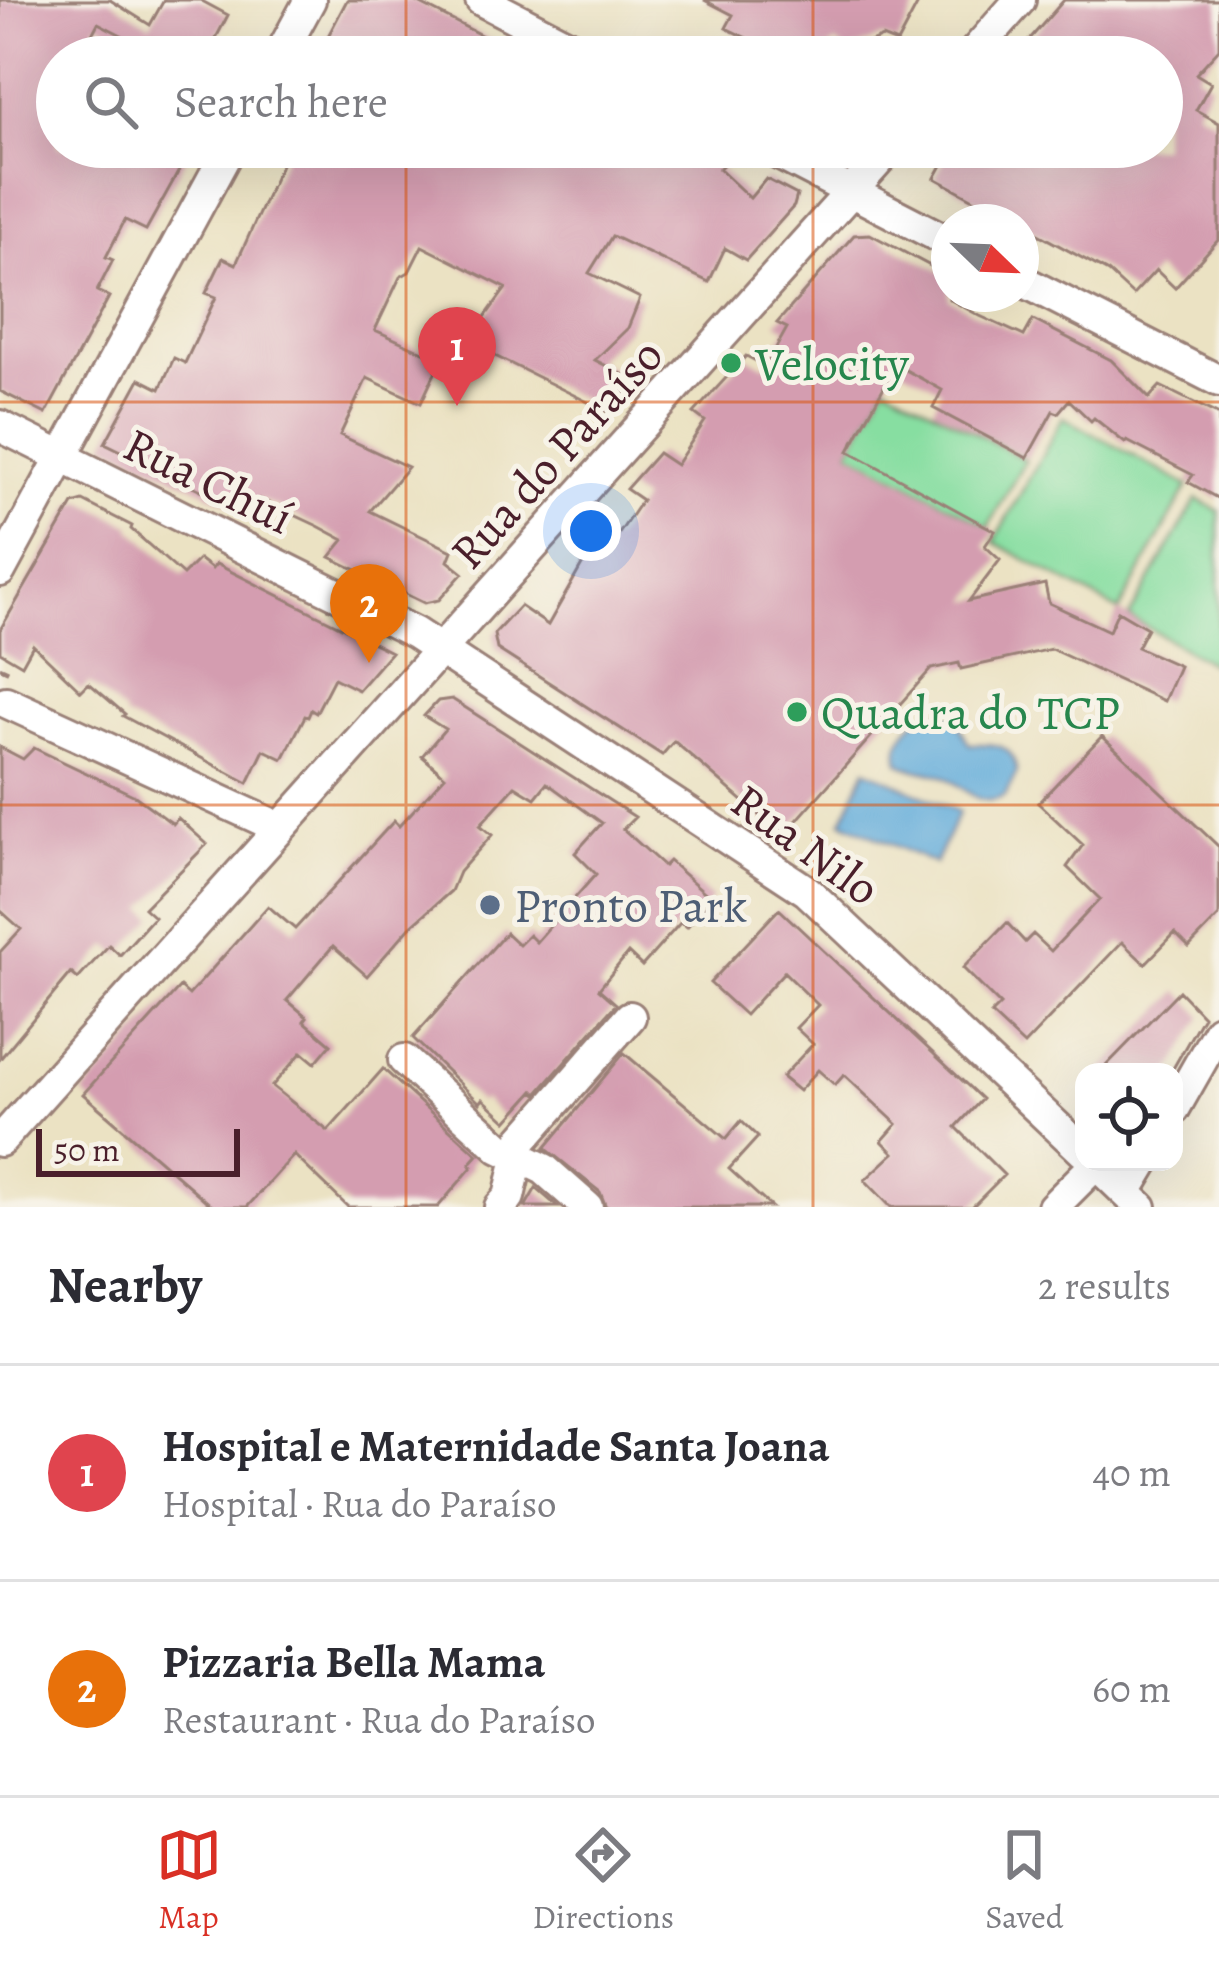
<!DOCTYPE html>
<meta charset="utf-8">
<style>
:root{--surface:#fff;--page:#f7f7f7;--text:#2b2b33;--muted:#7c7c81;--line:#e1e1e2;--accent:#d93025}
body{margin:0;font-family:Alegreya,serif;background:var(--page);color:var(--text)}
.controls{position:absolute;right:36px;bottom:36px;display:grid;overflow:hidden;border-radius:24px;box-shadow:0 12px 48px #0002}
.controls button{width:108px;height:108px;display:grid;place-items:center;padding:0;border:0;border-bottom:3px solid var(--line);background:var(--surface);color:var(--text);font:60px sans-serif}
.compass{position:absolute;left:931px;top:204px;width:108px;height:108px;border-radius:50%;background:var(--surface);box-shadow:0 12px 48px #0002;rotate:113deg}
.scale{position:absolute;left:36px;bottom:30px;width:204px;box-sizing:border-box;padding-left:12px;border:6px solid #4a1f2b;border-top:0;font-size:33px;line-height:42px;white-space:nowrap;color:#4a1f2b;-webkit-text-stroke:9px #f7f3e8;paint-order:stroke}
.you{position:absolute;left:591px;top:531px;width:42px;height:42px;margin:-30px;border:9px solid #fff;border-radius:50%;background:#1a73e8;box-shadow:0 0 0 18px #1a73e833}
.badge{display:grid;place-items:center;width:78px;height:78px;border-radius:50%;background:var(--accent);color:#fff;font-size:39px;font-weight:700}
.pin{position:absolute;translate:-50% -99px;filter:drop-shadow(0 3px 6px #0008)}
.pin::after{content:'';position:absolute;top:63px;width:42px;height:36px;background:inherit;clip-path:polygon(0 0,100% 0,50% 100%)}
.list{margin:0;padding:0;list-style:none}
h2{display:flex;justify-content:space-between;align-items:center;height:156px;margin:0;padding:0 48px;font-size:51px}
h2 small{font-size:39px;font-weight:400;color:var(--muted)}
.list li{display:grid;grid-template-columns:78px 1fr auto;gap:36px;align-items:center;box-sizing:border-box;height:216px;padding:0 48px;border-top:3px solid var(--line)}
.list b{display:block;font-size:45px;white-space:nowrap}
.list p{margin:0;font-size:39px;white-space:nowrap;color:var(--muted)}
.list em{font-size:39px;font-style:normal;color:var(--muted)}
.icon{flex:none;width:66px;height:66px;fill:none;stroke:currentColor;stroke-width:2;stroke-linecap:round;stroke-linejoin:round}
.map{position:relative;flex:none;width:1219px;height:1207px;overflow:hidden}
.search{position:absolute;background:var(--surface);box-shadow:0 12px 48px #0002;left:36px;right:36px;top:36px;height:132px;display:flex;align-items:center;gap:30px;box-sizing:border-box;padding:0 42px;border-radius:66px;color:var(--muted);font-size:45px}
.sheet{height:588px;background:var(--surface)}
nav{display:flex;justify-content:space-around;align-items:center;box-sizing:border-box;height:168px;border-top:3px solid var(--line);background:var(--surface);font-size:33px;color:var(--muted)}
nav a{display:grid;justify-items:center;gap:6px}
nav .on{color:var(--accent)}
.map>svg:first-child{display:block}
.green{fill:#87dea1;stroke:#687e66;stroke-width:3}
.water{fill:#62acda;stroke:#566682;stroke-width:3}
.building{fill:#d49db0}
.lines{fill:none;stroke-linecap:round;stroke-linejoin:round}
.minor-casing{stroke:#9a8077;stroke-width:36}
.path{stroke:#9a8077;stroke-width:4.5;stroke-dasharray:9 9;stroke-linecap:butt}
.minor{stroke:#fff;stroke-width:30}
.grid{fill:none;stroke:#d8530f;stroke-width:3;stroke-opacity:0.55}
.leisure-dot{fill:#2e9e5b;stroke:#f7f3e8;stroke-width:4.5}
.service-dot{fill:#5c6f8a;stroke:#f7f3e8;stroke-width:4.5}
.labels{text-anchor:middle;stroke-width:10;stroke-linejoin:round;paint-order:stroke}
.leisure-label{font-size:48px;fill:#27864d;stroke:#f7f3e8;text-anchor:start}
.street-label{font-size:48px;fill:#4a1f2b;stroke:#f7f3e8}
.service-label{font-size:48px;fill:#4e5e75;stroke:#f7f3e8;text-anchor:start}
</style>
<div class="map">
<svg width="1219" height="1207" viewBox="0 0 1219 1207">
<rect width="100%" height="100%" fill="#f7f3e8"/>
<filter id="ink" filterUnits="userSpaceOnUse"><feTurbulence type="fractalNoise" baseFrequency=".00833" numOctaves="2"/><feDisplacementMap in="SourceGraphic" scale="24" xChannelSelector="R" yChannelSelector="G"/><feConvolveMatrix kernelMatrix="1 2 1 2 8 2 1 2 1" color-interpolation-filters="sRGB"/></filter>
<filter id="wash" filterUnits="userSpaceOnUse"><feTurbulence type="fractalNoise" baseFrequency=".004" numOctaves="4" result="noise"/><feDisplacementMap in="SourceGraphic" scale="48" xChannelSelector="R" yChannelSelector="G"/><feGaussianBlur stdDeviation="2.7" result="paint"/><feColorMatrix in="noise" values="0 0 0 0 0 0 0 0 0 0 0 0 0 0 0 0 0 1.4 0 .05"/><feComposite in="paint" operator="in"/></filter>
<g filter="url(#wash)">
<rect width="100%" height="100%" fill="#ebe2c3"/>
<path class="green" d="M886 384 1025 460 988 527 849 451Z
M1063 417 1188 486 1119 611 994 542Z
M1197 499 1219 511V668L1129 617Z"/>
<path class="water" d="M939 713 956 719 969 744C993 744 1013 742 1017 772L1005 796C975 811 966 784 940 775 926 770 913 771 900 763 893 738 914 715 939 713Z
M866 769 959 812 935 864 842 821Z"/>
<g id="blocks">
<path class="building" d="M0 0H110L150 25 164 0H200L228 15 206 57H129L137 43 98 23 80 57H57V147H164L186 158 146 230 125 220 106 257 113 260 97 291 109 297 46 414 0 391Z
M347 0H413L523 57H317Z
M704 0H920L897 43 882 37 847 52 836 42 819 57H786L726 28 733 15Z
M1064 0H1219V49L1196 74 1211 83 1196 110 1219 123V239L1175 288 1156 270 1133 295 1108 272 935 178 952 147H1162V57H1014Z
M289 147H700L727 160 719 169 750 198 766 179 797 195 794 206 746 260 725 248 709 282 612 236 589 273 640 298 628 328 595 360 636 381 608 412 467 342 506 288 422 246 409 272 400 277 375 330 441 360 421 403 367 378 340 435 408 467 370 511 452 551 448 561 463 573 439 600 424 603 330 557 344 540 318 526 260 499 252 515 105 443 140 379 160 389 174 358 185 363 216 297 206 293 223 258 236 264Z
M870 234 949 276V299L980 316 1024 336 1033 320 1111 360 1149 398 1160 386 1219 415V499L1188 482 1193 475 1127 441 1125 443 1094 418 1091 421 1069 400 1058 413 1053 411 1027 458 933 408 942 390 902 368 898 375 892 372 849 451 995 531 985 546 1000 560 969 601 1045 584 1049 603 1109 631 1118 611 1147 628 1137 647 1179 666 1164 701 1051 649 961 669 959 663 931 669 783 836 674 741 662 755 497 649 494 634 520 606 548 625 587 556 574 548 592 527 614 541 642 500 626 489 658 453 676 465 705 421 694 413 746 356 766 366 787 328 777 323 854 235Z
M83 501 132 526 131 529 183 575 199 559 212 569 216 564 391 652 358 690 334 678 316 713 311 710 308 717 305 716 283 759 264 750 248 783 123 716 125 714 89 683 81 691 33 645 22 665 0 652V630L73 504Z
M452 699 635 817 623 829 664 866 669 861 712 899 687 927 681 922 642 966 628 953 599 989 616 1004 537 1094 534 1091 507 1121 483 1099 480 1103 413 1038 506 933 519 945 529 935 536 942 596 874 575 853 602 823 547 783 535 798 515 786 480 825 492 835 459 872 451 891 410 927 367 976 333 946 287 1000 307 1017 304 1021 331 1044 315 1063 302 1052 272 1086 328 1131 383 1069 478 1155 470 1164 472 1167 438 1207H348L294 1155 247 1207H213L83 1094 180 987 189 995 268 906 295 929 394 821 399 826 445 776 422 756 445 729 424 716 438 701Z
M1102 736 1219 847V916L1189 947 1175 933 1145 964 1122 942 1024 1045 991 1014 1000 1005 963 968 1007 923 1025 942 1033 934 1051 951 1100 899 1067 867 1083 845 1038 803Z
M0 747 23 759 34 748 135 796 173 824 178 818 207 844 144 908 154 917 120 955 109 945 78 979 71 973 0 1059V952L21 929 0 910Z
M779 909 982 1099 956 1127 1004 1175 972 1207H891L865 1180 894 1153 882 1141 897 1124 844 1075 835 1085 818 1070 799 1091 782 1077 813 1044 796 1028 818 1005 784 972 745 1015 710 983Z
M1179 991 1203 1016 1171 1072H1100Z
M624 1053 726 1139 741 1121 758 1137 729 1169 771 1207H606L600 1192 545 1148Z
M536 1188 558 1207H525Z"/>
</g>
</g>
<g filter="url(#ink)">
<use href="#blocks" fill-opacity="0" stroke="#9a8077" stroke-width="3"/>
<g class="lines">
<g class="minor-casing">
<path id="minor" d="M481 0 591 57
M279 57 310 0
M970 57 1020 0
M765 147 949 242
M1021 280 1219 381
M0 426 415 633 807 891 1084 1152
M0 571 230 147
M6 702 280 828
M404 1060 500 1148 544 1169 587 1207
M1174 1109 1219 1030
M0 1141 891 147
M1094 1162 1141 1207
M1126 1192 1144 1162
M500 1207 509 1197 522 1140 630 1017
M1053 1207 1096 1164"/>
</g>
<path class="path" d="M0 667 13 673"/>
<use href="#minor" class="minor"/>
</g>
</g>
<path class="grid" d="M406 0V57M813 0V57M406 147V1207M813 147V1207M0 402H1219M0 805H1219"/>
<g class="leisure-dot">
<circle cx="731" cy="363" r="12"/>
<circle cx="797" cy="712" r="12"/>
</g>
<circle class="service-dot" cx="490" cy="905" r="12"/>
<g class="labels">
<g class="leisure-label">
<text x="755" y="380">Velocity</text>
<text x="821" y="729">Quadra do TCP</text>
</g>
<g class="street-label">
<text transform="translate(556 453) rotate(-48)" y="17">Rua do Paraíso</text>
<text transform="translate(209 480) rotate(26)" y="17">Rua Chuí</text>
<text transform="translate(806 844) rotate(36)" y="17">Rua Nilo</text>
</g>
<g class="service-label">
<text x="514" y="922">Pronto Park</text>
</g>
</g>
</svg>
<div class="controls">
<button><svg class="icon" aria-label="locate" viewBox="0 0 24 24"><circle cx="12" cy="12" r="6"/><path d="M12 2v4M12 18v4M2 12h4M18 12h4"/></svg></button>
</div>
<svg class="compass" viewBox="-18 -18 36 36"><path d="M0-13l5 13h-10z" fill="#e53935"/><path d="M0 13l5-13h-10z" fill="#7c7c81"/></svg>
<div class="scale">50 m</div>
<div class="you"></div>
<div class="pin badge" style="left:457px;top:406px;background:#e0444e">1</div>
<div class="pin badge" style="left:369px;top:663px;background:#e8710a">2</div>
<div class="search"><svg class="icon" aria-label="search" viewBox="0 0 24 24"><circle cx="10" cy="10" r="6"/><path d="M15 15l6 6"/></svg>Search here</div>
</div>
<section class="sheet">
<h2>Nearby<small>2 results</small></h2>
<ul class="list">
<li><span class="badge" style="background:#e0444e">1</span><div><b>Hospital e Maternidade Santa Joana</b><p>Hospital · Rua do Paraíso</p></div><em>40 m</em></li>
<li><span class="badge" style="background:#e8710a">2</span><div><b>Pizzaria Bella Mama</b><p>Restaurant · Rua do Paraíso</p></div><em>60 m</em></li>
</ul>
</section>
<nav>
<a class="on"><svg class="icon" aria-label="map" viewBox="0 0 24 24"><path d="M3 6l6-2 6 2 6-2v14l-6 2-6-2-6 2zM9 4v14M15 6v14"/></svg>Map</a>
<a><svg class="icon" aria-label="directions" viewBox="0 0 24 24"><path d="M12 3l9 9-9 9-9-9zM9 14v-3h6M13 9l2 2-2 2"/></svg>Directions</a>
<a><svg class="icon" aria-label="saved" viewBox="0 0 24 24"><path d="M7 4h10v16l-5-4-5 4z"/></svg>Saved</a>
</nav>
